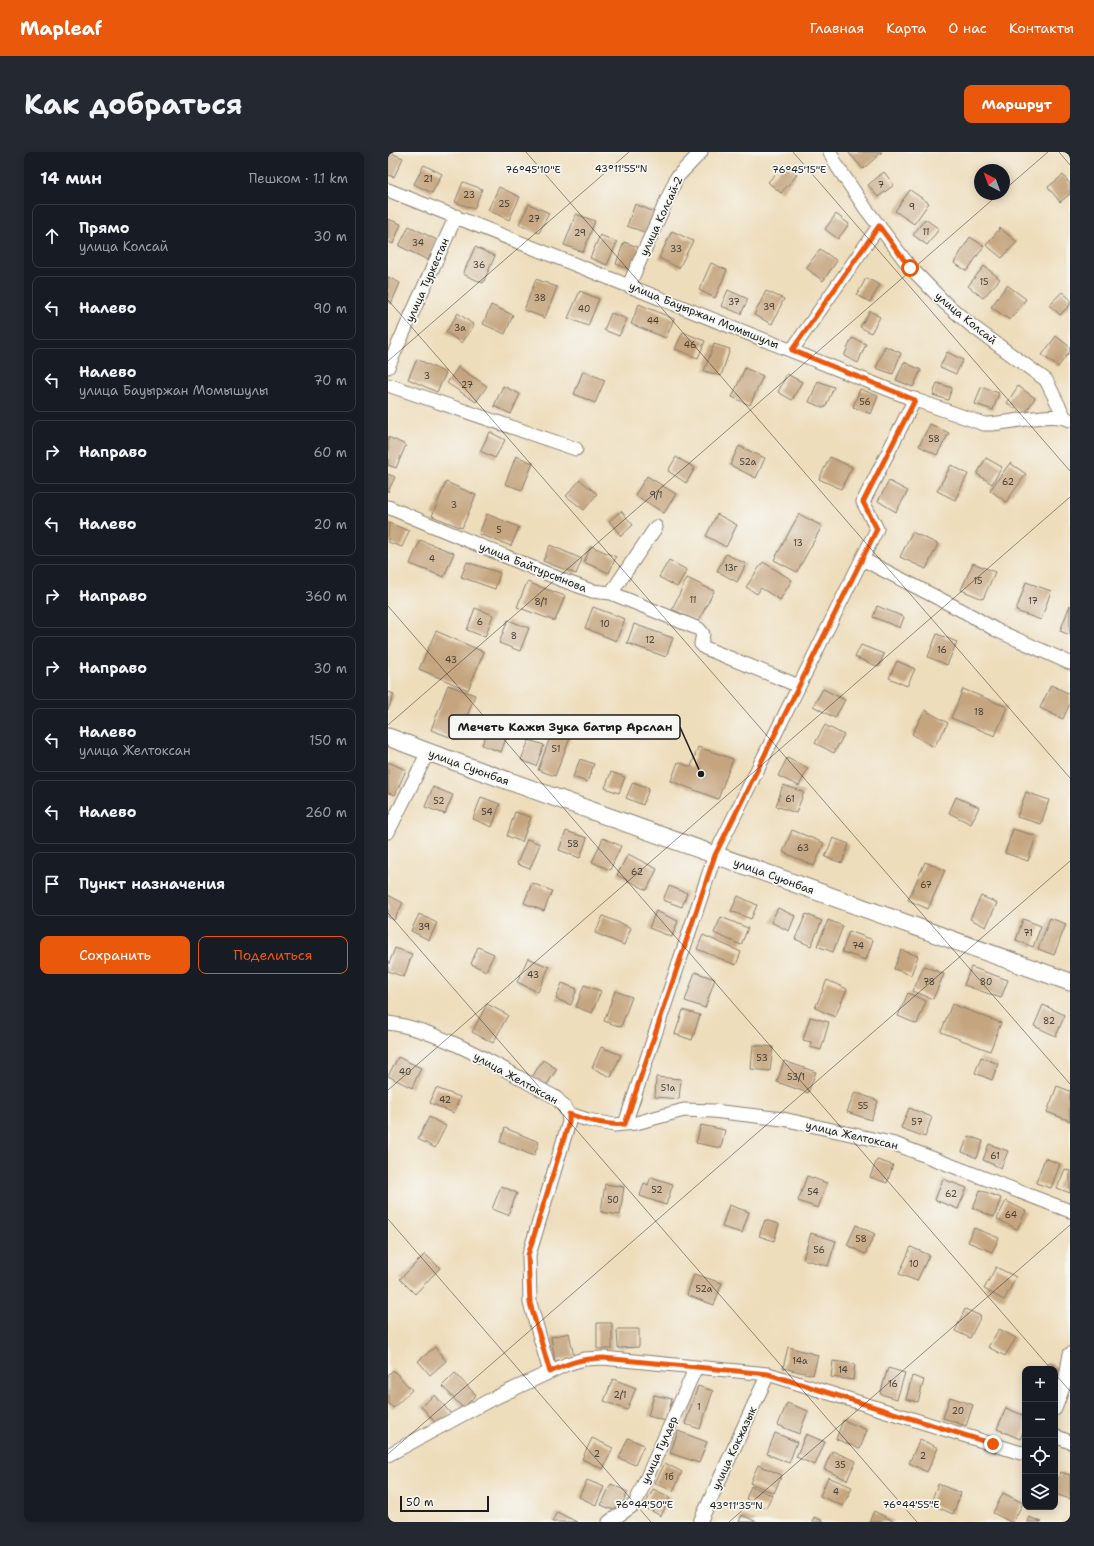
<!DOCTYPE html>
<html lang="ru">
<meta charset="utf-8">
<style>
:root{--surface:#171b24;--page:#242831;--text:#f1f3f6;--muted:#9ea1a6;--line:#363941;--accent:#ea580c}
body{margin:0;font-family:"Shantell Sans",sans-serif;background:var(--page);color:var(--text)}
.controls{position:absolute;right:12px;bottom:12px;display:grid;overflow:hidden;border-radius:8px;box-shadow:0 2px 10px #0003}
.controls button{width:36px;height:36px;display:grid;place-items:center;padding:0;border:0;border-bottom:1px solid var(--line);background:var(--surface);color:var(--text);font:20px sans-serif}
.compass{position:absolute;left:586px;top:12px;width:36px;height:36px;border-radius:50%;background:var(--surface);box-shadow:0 2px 10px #0003;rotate:319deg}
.scale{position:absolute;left:12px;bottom:10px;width:89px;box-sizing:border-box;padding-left:4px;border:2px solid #1c1c1c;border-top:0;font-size:11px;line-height:14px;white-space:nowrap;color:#1c1c1c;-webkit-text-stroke:3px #f6f6f2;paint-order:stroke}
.stop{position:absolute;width:12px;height:12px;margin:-9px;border:3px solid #ea580c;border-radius:50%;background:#fff}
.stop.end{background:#ea580c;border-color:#fff;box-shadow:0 1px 4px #0008}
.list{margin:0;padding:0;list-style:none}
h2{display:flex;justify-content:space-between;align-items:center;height:52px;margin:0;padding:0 16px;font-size:17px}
h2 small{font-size:13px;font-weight:400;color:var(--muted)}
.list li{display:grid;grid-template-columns:26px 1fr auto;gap:12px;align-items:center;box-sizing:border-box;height:64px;margin:0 8px 8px;padding:0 8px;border:1px solid var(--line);border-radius:8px}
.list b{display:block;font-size:15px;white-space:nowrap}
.list p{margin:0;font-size:13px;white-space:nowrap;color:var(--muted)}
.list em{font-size:13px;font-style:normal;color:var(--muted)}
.actions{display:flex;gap:8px;padding:12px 16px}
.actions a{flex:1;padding:9px 0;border:1px solid var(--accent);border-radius:8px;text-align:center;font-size:14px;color:var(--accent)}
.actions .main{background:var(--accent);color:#fff}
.icon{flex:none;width:22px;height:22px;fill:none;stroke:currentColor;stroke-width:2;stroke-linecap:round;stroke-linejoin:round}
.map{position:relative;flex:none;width:682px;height:1370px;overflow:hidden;border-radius:8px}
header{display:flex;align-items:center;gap:24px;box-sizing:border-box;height:56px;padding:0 20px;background:var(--accent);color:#fff}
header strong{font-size:19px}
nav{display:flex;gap:22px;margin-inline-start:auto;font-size:14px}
.intro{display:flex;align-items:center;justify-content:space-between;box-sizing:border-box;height:96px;padding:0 24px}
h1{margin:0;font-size:28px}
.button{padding:10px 18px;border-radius:8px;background:var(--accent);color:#fff;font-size:14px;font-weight:700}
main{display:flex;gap:24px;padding:0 24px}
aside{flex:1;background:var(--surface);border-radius:8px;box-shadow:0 2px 10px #0003}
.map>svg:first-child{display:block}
.building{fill:#c5a57f}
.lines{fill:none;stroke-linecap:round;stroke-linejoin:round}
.minor-casing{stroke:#857c6c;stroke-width:15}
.major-casing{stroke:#857c6c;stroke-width:19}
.minor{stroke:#fff;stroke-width:13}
.major{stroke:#fff;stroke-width:17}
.route{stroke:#ea580c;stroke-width:5}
.ticks{fill:none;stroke:#1c1c1c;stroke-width:1;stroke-opacity:0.45}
.labels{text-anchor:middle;stroke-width:3.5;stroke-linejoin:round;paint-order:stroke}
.number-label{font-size:9px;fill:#463e35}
.street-label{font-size:11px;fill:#1c1c1c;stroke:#f6f6f2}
.ticks-label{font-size:10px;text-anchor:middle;fill:#1c1c1c;stroke:#f6f6f2;stroke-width:3.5;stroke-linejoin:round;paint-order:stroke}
.leader{fill:none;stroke:#1c1c1c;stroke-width:1.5}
.callout-dot{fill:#1c1c1c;stroke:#f6f6f2;stroke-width:1.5}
.callout{fill:#f6f6f2;stroke:#1c1c1c;stroke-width:1.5}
.callout-label{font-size:12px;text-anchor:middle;font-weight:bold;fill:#1c1c1c}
</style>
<header>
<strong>Mapleaf</strong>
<nav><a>Главная</a><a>Карта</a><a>О нас</a><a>Контакты</a></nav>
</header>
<div class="intro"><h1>Как добраться</h1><a class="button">Маршрут</a></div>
<main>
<aside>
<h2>14 мин<small>Пешком · 1.1 km</small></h2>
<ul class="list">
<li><svg class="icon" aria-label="ahead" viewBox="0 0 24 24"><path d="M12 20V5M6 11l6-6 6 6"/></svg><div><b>Прямо</b><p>улица Колсай</p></div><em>30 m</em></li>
<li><svg class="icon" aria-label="left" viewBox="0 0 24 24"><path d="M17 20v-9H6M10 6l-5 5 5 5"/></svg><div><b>Налево</b></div><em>90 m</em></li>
<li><svg class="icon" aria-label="left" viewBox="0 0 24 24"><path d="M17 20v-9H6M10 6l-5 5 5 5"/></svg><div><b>Налево</b><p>улица Бауыржан Момышулы</p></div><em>70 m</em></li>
<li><svg class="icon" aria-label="right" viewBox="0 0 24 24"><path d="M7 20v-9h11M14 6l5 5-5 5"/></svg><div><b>Направо</b></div><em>60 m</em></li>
<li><svg class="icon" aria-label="left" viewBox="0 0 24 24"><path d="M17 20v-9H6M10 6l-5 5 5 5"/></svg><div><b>Налево</b></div><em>20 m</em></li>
<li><svg class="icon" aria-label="right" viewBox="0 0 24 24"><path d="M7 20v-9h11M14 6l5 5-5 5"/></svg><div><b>Направо</b></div><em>360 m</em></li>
<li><svg class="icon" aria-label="right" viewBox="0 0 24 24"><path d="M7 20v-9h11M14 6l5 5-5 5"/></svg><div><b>Направо</b></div><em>30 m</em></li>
<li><svg class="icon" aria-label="left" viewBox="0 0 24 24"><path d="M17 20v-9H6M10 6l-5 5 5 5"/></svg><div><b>Налево</b><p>улица Желтоксан</p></div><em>150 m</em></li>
<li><svg class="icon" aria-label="left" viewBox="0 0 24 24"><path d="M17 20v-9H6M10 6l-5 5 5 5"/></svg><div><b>Налево</b></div><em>260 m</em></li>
<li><svg class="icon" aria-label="arrive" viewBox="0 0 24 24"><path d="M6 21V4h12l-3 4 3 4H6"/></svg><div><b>Пункт назначения</b></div></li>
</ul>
<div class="actions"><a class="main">Сохранить</a><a>Поделиться</a></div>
</aside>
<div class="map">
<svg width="682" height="1370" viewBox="0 0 682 1370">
<rect width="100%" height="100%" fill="#f6f6f2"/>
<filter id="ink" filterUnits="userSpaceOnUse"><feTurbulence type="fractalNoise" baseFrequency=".025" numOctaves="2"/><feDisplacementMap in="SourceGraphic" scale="8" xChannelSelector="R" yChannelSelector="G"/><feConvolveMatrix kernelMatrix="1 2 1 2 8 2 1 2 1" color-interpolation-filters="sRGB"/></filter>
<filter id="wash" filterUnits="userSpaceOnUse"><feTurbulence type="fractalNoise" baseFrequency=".012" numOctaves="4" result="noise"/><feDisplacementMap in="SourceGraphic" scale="16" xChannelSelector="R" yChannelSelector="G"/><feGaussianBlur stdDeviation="0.9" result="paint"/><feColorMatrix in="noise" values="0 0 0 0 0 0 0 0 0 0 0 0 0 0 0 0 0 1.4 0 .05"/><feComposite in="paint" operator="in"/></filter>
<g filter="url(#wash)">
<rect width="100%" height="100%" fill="#edb"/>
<g id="blocks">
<path class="building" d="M0 0 15 6 6 25 0 23Z
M460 0H494L475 17Z
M397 12 409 23 393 41 380 30Z
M36 13 54 22 44 41 26 32Z
M496 20 506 33 490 45 480 33Z
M675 23 682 32V42L672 50 660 35Z
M75 30 94 37 86 57 67 50Z
M111 35 132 45 121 68 100 58Z
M522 38 541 51 526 72 507 59Z
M141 52 161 61 151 81 131 72Z
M247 52 267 60 259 81 239 74Z
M188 62 207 69 195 100 176 93Z
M448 62 461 72 450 87 437 77Z
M0 67 13 72 5 92 0 90Z
M537 67 551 77 539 93 525 83Z
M21 74 49 88 40 108 11 94Z
M612 76 629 90 614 106 598 93Z
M284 79 305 89 291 116 271 106Z
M212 83 229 90 219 113 202 106Z
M582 85 596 94 579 119 566 111Z
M236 90 252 96 244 118 228 112Z
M87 95 107 104 95 131 75 122Z
M432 97 449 109 435 129 418 116Z
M323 111 339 118 327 146 311 138Z
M596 114 612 127 595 146 580 134Z
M0 125 12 131 3 152 0 150Z
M478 126 492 133 482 150 469 143Z
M148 127 169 135 157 166 136 158Z
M619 133 638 147 622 168 603 155Z
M340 138 360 147 353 162 333 154Z
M192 139 211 147 200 174 180 166Z
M378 139 396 147 384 172 366 163Z
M674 140 682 147V153L672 163 661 153Z
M251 152 286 167 278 186 243 172Z
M103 153 125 163 117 182 95 172Z
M482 159 492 165 483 181 472 175Z
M70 161 86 173 74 191 58 180Z
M223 161 239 167 231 184 216 178Z
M295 180 317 189 310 206 287 197Z
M668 184 682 195V199L670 215 654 203Z
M464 186 478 192 470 211 456 204Z
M326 192 342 197 333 224 316 219Z
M497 194 513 201 505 222 488 216Z
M559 200 575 208 568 222 552 215Z
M29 207 58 221 49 240 20 227Z
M516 210 533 218 525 235 508 228Z
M70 215 99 234 88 250 59 231Z
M357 216 375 224 362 253 344 245Z
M195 219 217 228 207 251 186 242Z
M399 222 414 230 404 248 390 240Z
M430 229 446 235 437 256 421 250Z
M549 231 564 236 560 248 545 243Z
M115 234 132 242 123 262 106 254Z
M630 234 647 246 636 263 619 251Z
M593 235 611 241 605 258 587 252Z
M472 237 490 244 483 262 465 255Z
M542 272 561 281 549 303 531 294Z
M102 280 117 288 107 306 92 299Z
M0 285 18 293 8 316 0 313Z
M351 294 377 306 368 326 342 313Z
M128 304 145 311 134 338 117 332Z
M288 305 307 316 298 331 280 319Z
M442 305 464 315 453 337 431 327Z
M598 306 614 315 604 332 589 322Z
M622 311 638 322 618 350 602 338Z
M563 313 580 322 567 348 549 339Z
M0 322 7 325 0 340Z
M259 324 288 342 276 361 247 343Z
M192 328 209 342 196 358 178 344Z
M501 329 520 339 508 360 490 349Z
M58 330 88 343 74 376 44 364Z
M233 359 245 373 233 384 221 369Z
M99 362 131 375 123 394 91 382Z
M329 362 349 373 338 395 318 384Z
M411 362 434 374 409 420 386 408Z
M1 371 21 379 14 395 0 390Z
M524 380 550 392 538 417 512 405Z
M32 388 66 401 56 425 22 412Z
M162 393 194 407 188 422 155 409Z
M203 394 228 405 221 421 196 410Z
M338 402 358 412 349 430 329 419Z
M281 408 299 418 289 435 271 425Z
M79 410 112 421 107 437 73 425Z
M375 410 404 428 392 448 373 436 369 442 358 435Z
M585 411 607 420 595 447 573 438Z
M299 426 326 439 310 470 284 457Z
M139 430 177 444 167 469 129 455Z
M638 430 663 439 653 468 628 459Z
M682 453V483L672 479Z
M489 454 516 465 512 476 485 465Z
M205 455 237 467 228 489 197 476Z
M87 456 105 463 97 485 79 478Z
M120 468 141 476 132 499 111 491Z
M246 472 285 486 278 505 239 491Z
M48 479 96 500 80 538 31 517Z
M549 482 569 490 559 513 540 505Z
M473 493 496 502 491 515 467 505Z
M509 509 527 517 519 534 501 526Z
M60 533 87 543 70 588 43 578Z
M663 533 682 542V551L675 567 652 556Z
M435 537 457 548 447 566 425 554Z
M575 537 619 555 607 584 563 566Z
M0 540 6 542 0 558Z
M537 558 560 571 546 595 524 582Z
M168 569 186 576 167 624 150 618Z
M437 573 456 583 446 601 427 591Z
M100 577 119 584 113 600 94 593Z
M141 588 156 593 148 614 133 608Z
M310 595 345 607 330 647 283 629 290 610 303 615Z
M399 606 420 616 411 634 390 624Z
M192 607 206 612 199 630 185 625Z
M0 610 18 618 7 643 0 641Z
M223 620 237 625 231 641 217 636Z
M245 630 261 636 255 653 238 646Z
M395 633 416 640 408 661 388 654Z
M45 635 65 643 57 662 37 655Z
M638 640 661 648 653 672 629 665Z
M93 645 112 652 104 675 85 667Z
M568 645 591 655 583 672 561 661Z
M127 660 143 665 134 690 119 684Z
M625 677 648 684 640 709 617 701Z
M404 678 436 691 426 714 395 700Z
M178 679 199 686 192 706 171 698Z
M215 686 233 694 222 718 204 710Z
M445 686 461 692 454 711 437 705Z
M139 687 152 692 142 717 129 712Z
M240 702 269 717 259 738 229 723Z
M537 710 557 718 540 757 520 748Z
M144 731 164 739 156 759 136 751Z
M281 734 299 741 294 755 275 748Z
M0 743 15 751 6 768 0 765Z
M350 744 369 753 363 767 343 759Z
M593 744 609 751 598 775 582 767Z
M390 756 407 764 401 779 383 770Z
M268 759 290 769 284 785 261 776Z
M31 762 49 771 41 788 23 779Z
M418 762 434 769 423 794 407 787Z
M215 764 243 776 236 793 207 781Z
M333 765 360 776 353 793 326 781Z
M662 766 678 772 666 803 650 797Z
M635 767 653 774 645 795 628 788Z
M440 768 455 774 445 800 429 794Z
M461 779 485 788 478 808 454 800Z
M315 783 353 800 348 813 309 797Z
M90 795 106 802 98 819 83 812Z
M7 796 24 802 16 825 0 819V814Z
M513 798 530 804 523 823 506 817Z
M140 806 161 815 150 840 129 830Z
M536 814 556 822 545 847 525 839Z
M583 815 620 828 613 846 576 833Z
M307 820 327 827 317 856 297 849Z
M439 828 459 837 447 865 427 856Z
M174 831 189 837 183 853 168 847Z
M196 833 213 839 204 861 188 855Z
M227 839 244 845 233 875 216 869Z
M520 841 538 849 529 872 510 864Z
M99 852 120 863 105 891 84 880Z
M564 852 613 871 602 899 553 880Z
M655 853 677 863 668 884 646 874Z
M295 858 312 863 304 888 287 882Z
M422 865 441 870 433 898 422 895 423 890 415 888Z
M365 893 385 895 382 919 363 917Z
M213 895 233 903 223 925 204 916Z
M10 905 33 916 24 936 0 924Z
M593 905 610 912 604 928 587 921Z
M155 908 169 917 158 934 144 925Z
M396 909 428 920 420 941 389 930Z
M268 925 293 927 291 947 267 945Z
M669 934 682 939V969L659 960Z
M48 936 72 945 66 961 42 951Z
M467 940 490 949 483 968 459 960Z
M521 956 544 965 537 985 513 976Z
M41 965 58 974 47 996 30 987Z
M313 973 337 978 333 996 308 991Z
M117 976 151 990 146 1004 112 990Z
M580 984 595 989 589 1006 574 1000Z
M601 992 620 999 613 1016 595 1008Z
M657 1006 672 1012 663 1036 648 1031Z
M489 1008 505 1013 499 1031 482 1025Z
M677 1017 682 1019V1041L669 1036Z
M419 1024 439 1031 430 1056 410 1049Z
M263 1025 285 1032 278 1053 252 1044 256 1031 260 1033Z
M555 1027 579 1036 570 1057 547 1048Z
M217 1032 236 1035 232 1063 213 1060Z
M113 1034 129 1041 120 1063 104 1057Z
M592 1038 613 1046 606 1065 585 1056Z
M618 1049 638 1059 629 1077 609 1067Z
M341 1053 361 1060 354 1081 334 1075Z
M377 1068 391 1072 386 1089 371 1084Z
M468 1073 487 1082 477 1102 459 1093Z
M586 1076 611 1086 604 1100 580 1090Z
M423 1081 448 1089 440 1114 415 1107Z
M523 1095 541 1103 529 1129 511 1122Z
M37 1102 52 1116 27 1142 12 1127Z
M608 1115 628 1125 616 1148 596 1137Z
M306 1122 334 1131 326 1153 299 1143Z
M577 1157 593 1164 582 1186 567 1179Z
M209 1171H224V1197H209Z
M229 1177H251V1195L230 1196Z
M611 1177 628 1186 617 1204 600 1195Z
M181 1181 186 1205 167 1209 163 1185Z
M47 1195 58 1209 42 1223 30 1209Z
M400 1195 430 1203 425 1223 395 1216Z
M445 1209 467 1212 465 1228 443 1225Z
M661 1210 675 1220 667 1231V1217H655Z
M500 1216 517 1221 509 1247 492 1242Z
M5 1218 24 1238 5 1256 0 1251V1223Z
M67 1221 88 1243 75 1256 54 1234Z
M524 1224 536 1228 530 1250 518 1247Z
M225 1227 248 1236 239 1258 216 1249Z
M310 1234 325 1239 312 1277 297 1272Z
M47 1243 63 1262 49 1273 33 1254Z
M266 1243 284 1247 278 1269 260 1264Z
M562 1245 585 1253 578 1274 555 1266Z
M399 1251 420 1259 411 1282 390 1273Z
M618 1256 637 1264V1276L632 1287 609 1277Z
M455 1268 479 1278 472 1297 448 1287Z
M290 1279 319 1290 311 1311 282 1301Z
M387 1281 409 1290 401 1311 379 1302Z
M418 1282 437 1290 427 1313 408 1305Z
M204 1286 225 1296 215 1317 194 1307Z
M240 1286 256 1293 247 1313 231 1306Z
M532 1287 550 1296 539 1320 521 1311Z
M444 1299 468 1309 459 1328 436 1317Z
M277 1311 294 1320 285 1339 267 1331Z
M370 1313 394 1323 386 1341 362 1331Z
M673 1320 682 1323V1347L667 1342V1336Z
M440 1325 464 1335 455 1354 432 1344Z
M199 1328 216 1335 208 1353 191 1345Z
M223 1332 240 1340 230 1360 213 1353Z
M550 1332 573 1341 565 1362 542 1352Z
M363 1334 384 1343 378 1356 358 1347Z
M265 1337 282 1345 273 1364 256 1355Z
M615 1341 635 1351 625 1370H623L605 1361Z
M486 1359 507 1370H481Z
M169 1360 189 1370H164Z
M354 1363 369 1370H351Z
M426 1365 437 1370H424Z
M641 1365 654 1370H639Z"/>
</g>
</g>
<g filter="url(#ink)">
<use href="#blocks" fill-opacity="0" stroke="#857c6c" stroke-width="1"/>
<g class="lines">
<g class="minor-casing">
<path id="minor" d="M442 0 449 14 478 57 522 115 557 151 584 174 658 228 677 266
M0 38 522 246 596 272C620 273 662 258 682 268
M241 133 289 25 313 0
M404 198 491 74
M0 215 68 64
M0 233 188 297
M0 355 174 428 204 439 223 441 311 477 315 482 313 492 317 496 411 534
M474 407 577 460 608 478 682 511
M223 441 268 375
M0 680 40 600
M0 871C55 878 117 919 167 945 175 953 181 958 181 970L141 1103 142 1151 162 1220
M181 962 200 968 226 973 248 971 296 958 325 959 395 967 507 992 682 1059
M237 972 327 703 489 377 475 350 527 247
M667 1257 677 1230 682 1202
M667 1284 682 1290
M0 1303 100 1249 179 1212 196 1207 215 1206 380 1222 633 1301 637 1300
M221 1370 247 1352 308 1215
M312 1370 380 1222"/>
</g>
<g class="major-casing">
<path id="major" d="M0 585 40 600 682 830"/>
</g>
<use href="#minor" class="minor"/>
<use href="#major" class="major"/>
</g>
</g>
<g class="lines" filter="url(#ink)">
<path class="route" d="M522 116 491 74 404 198 527 248 475 350 489 377 327 703 237 972C218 974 199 968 181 962V970L140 1103 142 1151 162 1220C182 1210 193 1207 215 1206L380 1222 605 1292"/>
</g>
<path class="ticks" d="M138 0 682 626M405 0 682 319M671 0 682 13M616 38 660 0M0 148 682 932M0 209 241 0M0 454 663 1217M0 573 611 42M0 761 529 1370M0 938 682 345M0 1067 263 1370M667 1222 682 1239M0 1302 682 709M341 1370 682 1073"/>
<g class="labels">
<g class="number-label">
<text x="40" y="30">21</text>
<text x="493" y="36">7</text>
<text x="81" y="46">23</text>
<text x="116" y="55">25</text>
<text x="524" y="58">9</text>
<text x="146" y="70">27</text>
<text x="538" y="83">11</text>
<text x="192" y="84">29</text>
<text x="30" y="94">34</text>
<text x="288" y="100">33</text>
<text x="91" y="116">36</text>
<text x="596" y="133">15</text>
<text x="152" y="149">38</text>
<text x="346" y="153">37</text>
<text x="381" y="158">39</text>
<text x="196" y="160">40</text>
<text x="265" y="172">44</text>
<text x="72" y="179">3а</text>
<text x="302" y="196">46</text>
<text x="39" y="227">3</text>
<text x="79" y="236">27</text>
<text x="477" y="253">56</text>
<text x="546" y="290">58</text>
<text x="360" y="313">52а</text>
<text x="620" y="333">62</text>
<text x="268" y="346">9/1</text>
<text x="66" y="356">3</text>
<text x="111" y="381">5</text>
<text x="410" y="394">13</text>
<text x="44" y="410">4</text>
<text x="343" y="419">13г</text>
<text x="590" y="432">15</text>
<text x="305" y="451">11</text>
<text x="645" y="452">17</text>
<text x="153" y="453">8/1</text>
<text x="92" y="473">6</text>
<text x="217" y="475">10</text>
<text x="126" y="487">8</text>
<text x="262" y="491">12</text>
<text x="554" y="501">16</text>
<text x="63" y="511">43</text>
<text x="591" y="563">18</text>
<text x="168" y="600">51</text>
<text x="402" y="650">61</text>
<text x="51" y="652">52</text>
<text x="99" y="663">54</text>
<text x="185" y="695">58</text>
<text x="415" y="699">63</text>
<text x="249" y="723">62</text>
<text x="538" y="736">67</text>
<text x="36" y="778">39</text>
<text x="640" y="784">71</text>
<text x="470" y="797">74</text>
<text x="145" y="826">43</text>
<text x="541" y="833">78</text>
<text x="598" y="833">80</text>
<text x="661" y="872">82</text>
<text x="374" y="909">53</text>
<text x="17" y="923">40</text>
<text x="408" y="928">53/1</text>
<text x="280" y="939">51а</text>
<text x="57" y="951">42</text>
<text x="475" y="957">55</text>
<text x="529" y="973">57</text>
<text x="607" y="1007">61</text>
<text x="269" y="1041">52</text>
<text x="425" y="1043">54</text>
<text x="563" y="1045">62</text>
<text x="225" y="1051">50</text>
<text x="623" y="1066">64</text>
<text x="473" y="1090">58</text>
<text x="431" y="1101">56</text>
<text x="526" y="1115">10</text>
<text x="316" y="1140">52а</text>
<text x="412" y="1212">14а</text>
<text x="455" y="1221">14</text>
<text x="505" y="1235">16</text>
<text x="232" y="1246">2/1</text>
<text x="311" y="1258">1</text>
<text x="570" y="1262">20</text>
<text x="209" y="1305">2</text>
<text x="535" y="1307">2</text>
<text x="452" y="1316">35</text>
<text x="281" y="1328">1б</text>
<text x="448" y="1343">4</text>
</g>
<g class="street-label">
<text transform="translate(273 64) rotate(-65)" y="4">улица Колсай-2</text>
<text transform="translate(39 128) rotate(-66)" y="4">улица Туркестан</text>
<text transform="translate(316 163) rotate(22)" y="4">улица Бауыржан Момышулы</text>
<text transform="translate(578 166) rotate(39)" y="4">улица Колсай</text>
<text transform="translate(145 415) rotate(22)" y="4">улица Байтурсынова</text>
<text transform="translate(81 615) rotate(20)" y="4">улица Суюнбая</text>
<text transform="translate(386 724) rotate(20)" y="4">улица Суюнбая</text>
<text transform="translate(128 926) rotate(29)" y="4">улица Желтоксан</text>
<text transform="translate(464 983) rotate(13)" y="4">улица Желтоксан</text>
<text transform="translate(346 1296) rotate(-65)" y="4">улица Кокжазык</text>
<text transform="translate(271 1298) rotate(-66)" y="4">улица Гулдер</text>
</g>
</g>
<g class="ticks-label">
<text x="233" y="20">43°11'55"N</text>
<text x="145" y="21">76°45'10"E</text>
<text x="411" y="21">76°45'15"E</text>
<text x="256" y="1356">76°44'50"E</text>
<text x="523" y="1356">76°44'55"E</text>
<text x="348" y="1357">43°11'35"N</text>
</g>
<path class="leader" d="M313 622L292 575"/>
<circle class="callout-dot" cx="313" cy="622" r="4"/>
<rect class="callout" x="61" y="563" width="231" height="24" rx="4"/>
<g class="callout-label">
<text x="177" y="579">Мечеть Кажы Зука батыр Арслан</text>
</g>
</svg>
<div class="controls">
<button>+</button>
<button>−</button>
<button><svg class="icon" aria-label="locate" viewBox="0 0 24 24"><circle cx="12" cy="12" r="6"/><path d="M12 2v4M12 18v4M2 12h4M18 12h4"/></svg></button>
<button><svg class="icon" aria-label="layers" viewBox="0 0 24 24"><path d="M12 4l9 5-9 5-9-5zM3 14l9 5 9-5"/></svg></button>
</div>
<svg class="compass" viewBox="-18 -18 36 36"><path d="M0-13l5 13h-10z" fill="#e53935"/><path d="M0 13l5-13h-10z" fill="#9ea1a6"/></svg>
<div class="scale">50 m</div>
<div class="stop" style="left:522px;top:116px"></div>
<div class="stop end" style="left:605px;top:1292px"></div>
</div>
</main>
